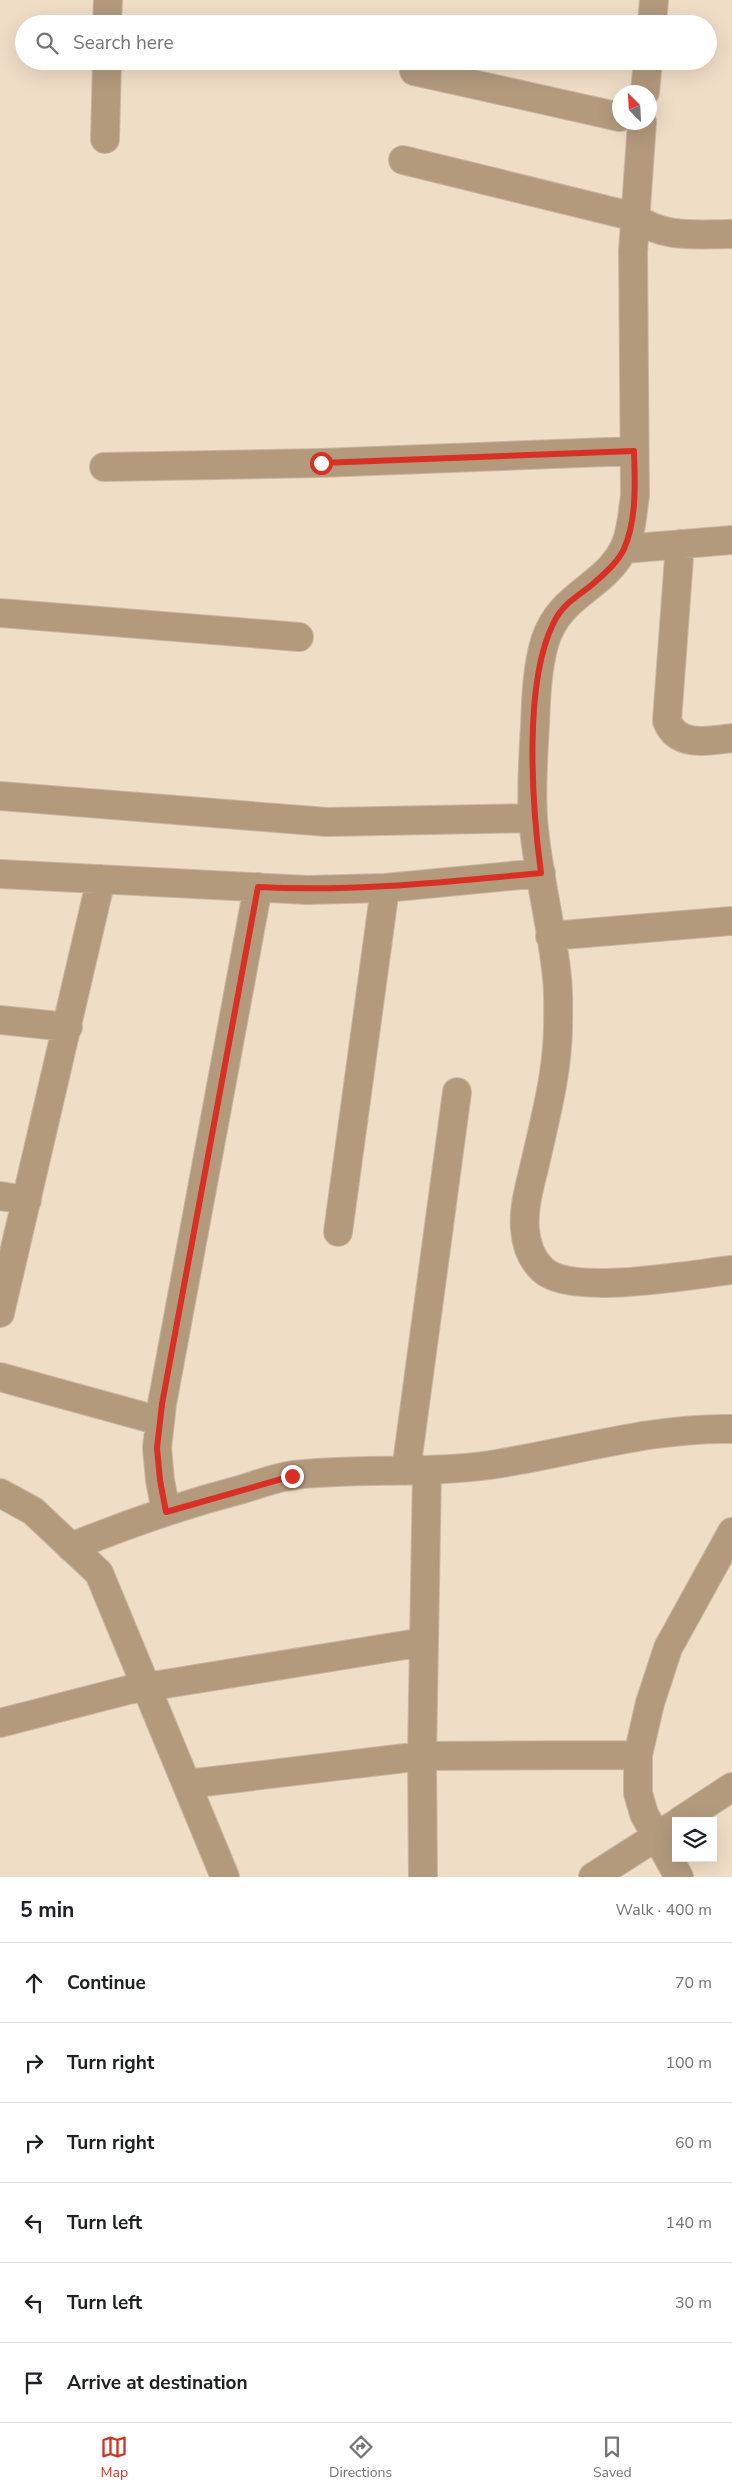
<!DOCTYPE html>
<meta charset="utf-8">
<style>
:root{--surface:#fff;--page:#f2f2f2;--text:#202124;--muted:#757577;--line:#e0e0e0;--accent:#d93025}
body{margin:0;font-family:"Nunito Sans",sans-serif;background:var(--page);color:var(--text)}
.controls{position:absolute;right:15px;bottom:15px;display:grid;overflow:hidden;border-radius:0px;box-shadow:0 5px 20px #0002}
.controls button{width:45px;height:45px;display:grid;place-items:center;padding:0;border:0;border-bottom:1px solid var(--line);background:var(--surface);color:var(--text);font:25px sans-serif}
.compass{position:absolute;left:612px;top:85px;width:45px;height:45px;border-radius:50%;background:var(--surface);box-shadow:0 5px 20px #0002;rotate:336deg}
.stop{position:absolute;width:15px;height:15px;margin:-11px;border:4px solid #d93025;border-radius:50%;background:#fff}
.stop.end{background:#d93025;border-color:#fff;box-shadow:0 1px 5px #0008}
.list{margin:0;padding:0;list-style:none}
h2{display:flex;justify-content:space-between;align-items:center;height:65px;margin:0;padding:0 20px;font-size:21px}
h2 small{font-size:16px;font-weight:400;color:var(--muted)}
.list li{display:grid;grid-template-columns:32px 1fr auto;gap:15px;align-items:center;box-sizing:border-box;height:80px;padding:0 20px;border-top:1px solid var(--line)}
.list b{display:block;font-size:19px;white-space:nowrap}
.list em{font-size:16px;font-style:normal;color:var(--muted)}
.icon{flex:none;width:28px;height:28px;fill:none;stroke:currentColor;stroke-width:2;stroke-linecap:round;stroke-linejoin:round}
.map{position:relative;flex:none;width:732px;height:1877px;overflow:hidden}
.search{position:absolute;background:var(--surface);box-shadow:0 5px 20px #0002;left:15px;right:15px;top:15px;height:55px;display:flex;align-items:center;gap:12px;box-sizing:border-box;padding:0 18px;border-radius:28px;color:var(--muted);font-size:19px}
.sheet{height:545px;background:var(--surface)}
nav{display:flex;justify-content:space-around;align-items:center;box-sizing:border-box;height:70px;border-top:1px solid var(--line);background:var(--surface);font-size:14px;color:var(--muted)}
nav a{display:grid;justify-items:center;gap:2px}
nav .on{color:var(--accent)}
.map>svg:first-child{display:block}
.lines{fill:none;stroke-linecap:round;stroke-linejoin:round}
.minor-casing{stroke:#c8b7a3;stroke-width:30}
.tertiary-casing{stroke:#c8b7a3;stroke-width:30}
.minor{stroke:#b39a7d;stroke-width:28}
.tertiary{stroke:#b39a7d;stroke-width:28}
.route{stroke:#d93025;stroke-width:6}
</style>
<div class="map">
<svg width="732" height="1877" viewBox="0 0 732 1877">
<rect width="100%" height="100%" fill="#f0ddc6"/>
<g class="lines">
<g class="minor-casing">
<path id="minor" d="M107 24 108 0
M652 24 654 0
M414 71 620 117
M645 92 648 61
M642 122 633 251 635 496C632 513 632 534 623 550 602 589 560 594 545 641 537 668 536 698 535 726 533 757 531 788 533 818 537 872 552 925 557 978 559 995 558 1013 558 1029 557 1075 545 1119 535 1164 530 1184 523 1209 525 1229 526 1244 531 1259 543 1270 572 1297 692 1274 732 1270
M105 139 107 61
M403 160 635 217C662 239 698 234 732 234
M104 467 321 463 634 451
M680 544 667 721C677 748 710 741 732 738
M624 549 732 540
M0 613 299 637
M0 796 327 822 533 818
M0 874 307 890 385 888 541 873
M550 936 732 921
M0 1020 68 1027
M0 1196 27 1200
M338 1232 385 888
M0 1313 101 879
M0 1377 160 1421
M406 1471 457 1092
M166 1512 160 1480 157 1448 162 1404 258 887
M71 1547C127 1524 185 1504 243 1489 259 1484 277 1477 294 1475 359 1468 425 1474 490 1465 571 1453 650 1427 732 1429
M0 1723 128 1690 424 1642
M187 1784 422 1756 638 1755
M680 1821 732 1787
M423 1877 422 1756 427 1471
M593 1877 676 1824
M679 1877 644 1814 638 1793V1755L650 1703 668 1648 732 1532"/>
</g>
<g class="tertiary-casing">
<path id="tertiary" d="M0 1493 33 1511 99 1573 225 1877"/>
</g>
<use href="#minor" class="minor"/>
<use href="#tertiary" class="tertiary"/>
</g>
<g class="lines">
<path class="route" d="M292 1476 166 1512 160 1480 157 1448 162 1404 258 887C355 892 445 882 541 873 532 806 523 683 554 622 563 603 579 596 594 583 605 573 618 562 624 549 637 519 635 482 634 451L321 463"/>
</g>
</svg>
<div class="controls">
<button><svg class="icon" aria-label="layers" viewBox="0 0 24 24"><path d="M12 4l9 5-9 5-9-5zM3 14l9 5 9-5"/></svg></button>
</div>
<svg class="compass" viewBox="-18 -18 36 36"><path d="M0-13l5 13h-10z" fill="#e53935"/><path d="M0 13l5-13h-10z" fill="#757577"/></svg>
<div class="stop" style="left:321px;top:463px"></div>
<div class="stop end" style="left:292px;top:1476px"></div>
<div class="search"><svg class="icon" aria-label="search" viewBox="0 0 24 24"><circle cx="10" cy="10" r="6"/><path d="M15 15l6 6"/></svg>Search here</div>
</div>
<section class="sheet">
<h2>5 min<small>Walk · 400 m</small></h2>
<ul class="list">
<li><svg class="icon" aria-label="ahead" viewBox="0 0 24 24"><path d="M12 20V5M6 11l6-6 6 6"/></svg><div><b>Continue</b></div><em>70 m</em></li>
<li><svg class="icon" aria-label="right" viewBox="0 0 24 24"><path d="M7 20v-9h11M14 6l5 5-5 5"/></svg><div><b>Turn right</b></div><em>100 m</em></li>
<li><svg class="icon" aria-label="right" viewBox="0 0 24 24"><path d="M7 20v-9h11M14 6l5 5-5 5"/></svg><div><b>Turn right</b></div><em>60 m</em></li>
<li><svg class="icon" aria-label="left" viewBox="0 0 24 24"><path d="M17 20v-9H6M10 6l-5 5 5 5"/></svg><div><b>Turn left</b></div><em>140 m</em></li>
<li><svg class="icon" aria-label="left" viewBox="0 0 24 24"><path d="M17 20v-9H6M10 6l-5 5 5 5"/></svg><div><b>Turn left</b></div><em>30 m</em></li>
<li><svg class="icon" aria-label="arrive" viewBox="0 0 24 24"><path d="M6 21V4h12l-3 4 3 4H6"/></svg><div><b>Arrive at destination</b></div></li>
</ul>
</section>
<nav>
<a class="on"><svg class="icon" aria-label="map" viewBox="0 0 24 24"><path d="M3 6l6-2 6 2 6-2v14l-6 2-6-2-6 2zM9 4v14M15 6v14"/></svg>Map</a>
<a><svg class="icon" aria-label="directions" viewBox="0 0 24 24"><path d="M12 3l9 9-9 9-9-9zM9 14v-3h6M13 9l2 2-2 2"/></svg>Directions</a>
<a><svg class="icon" aria-label="saved" viewBox="0 0 24 24"><path d="M7 4h10v16l-5-4-5 4z"/></svg>Saved</a>
</nav>
